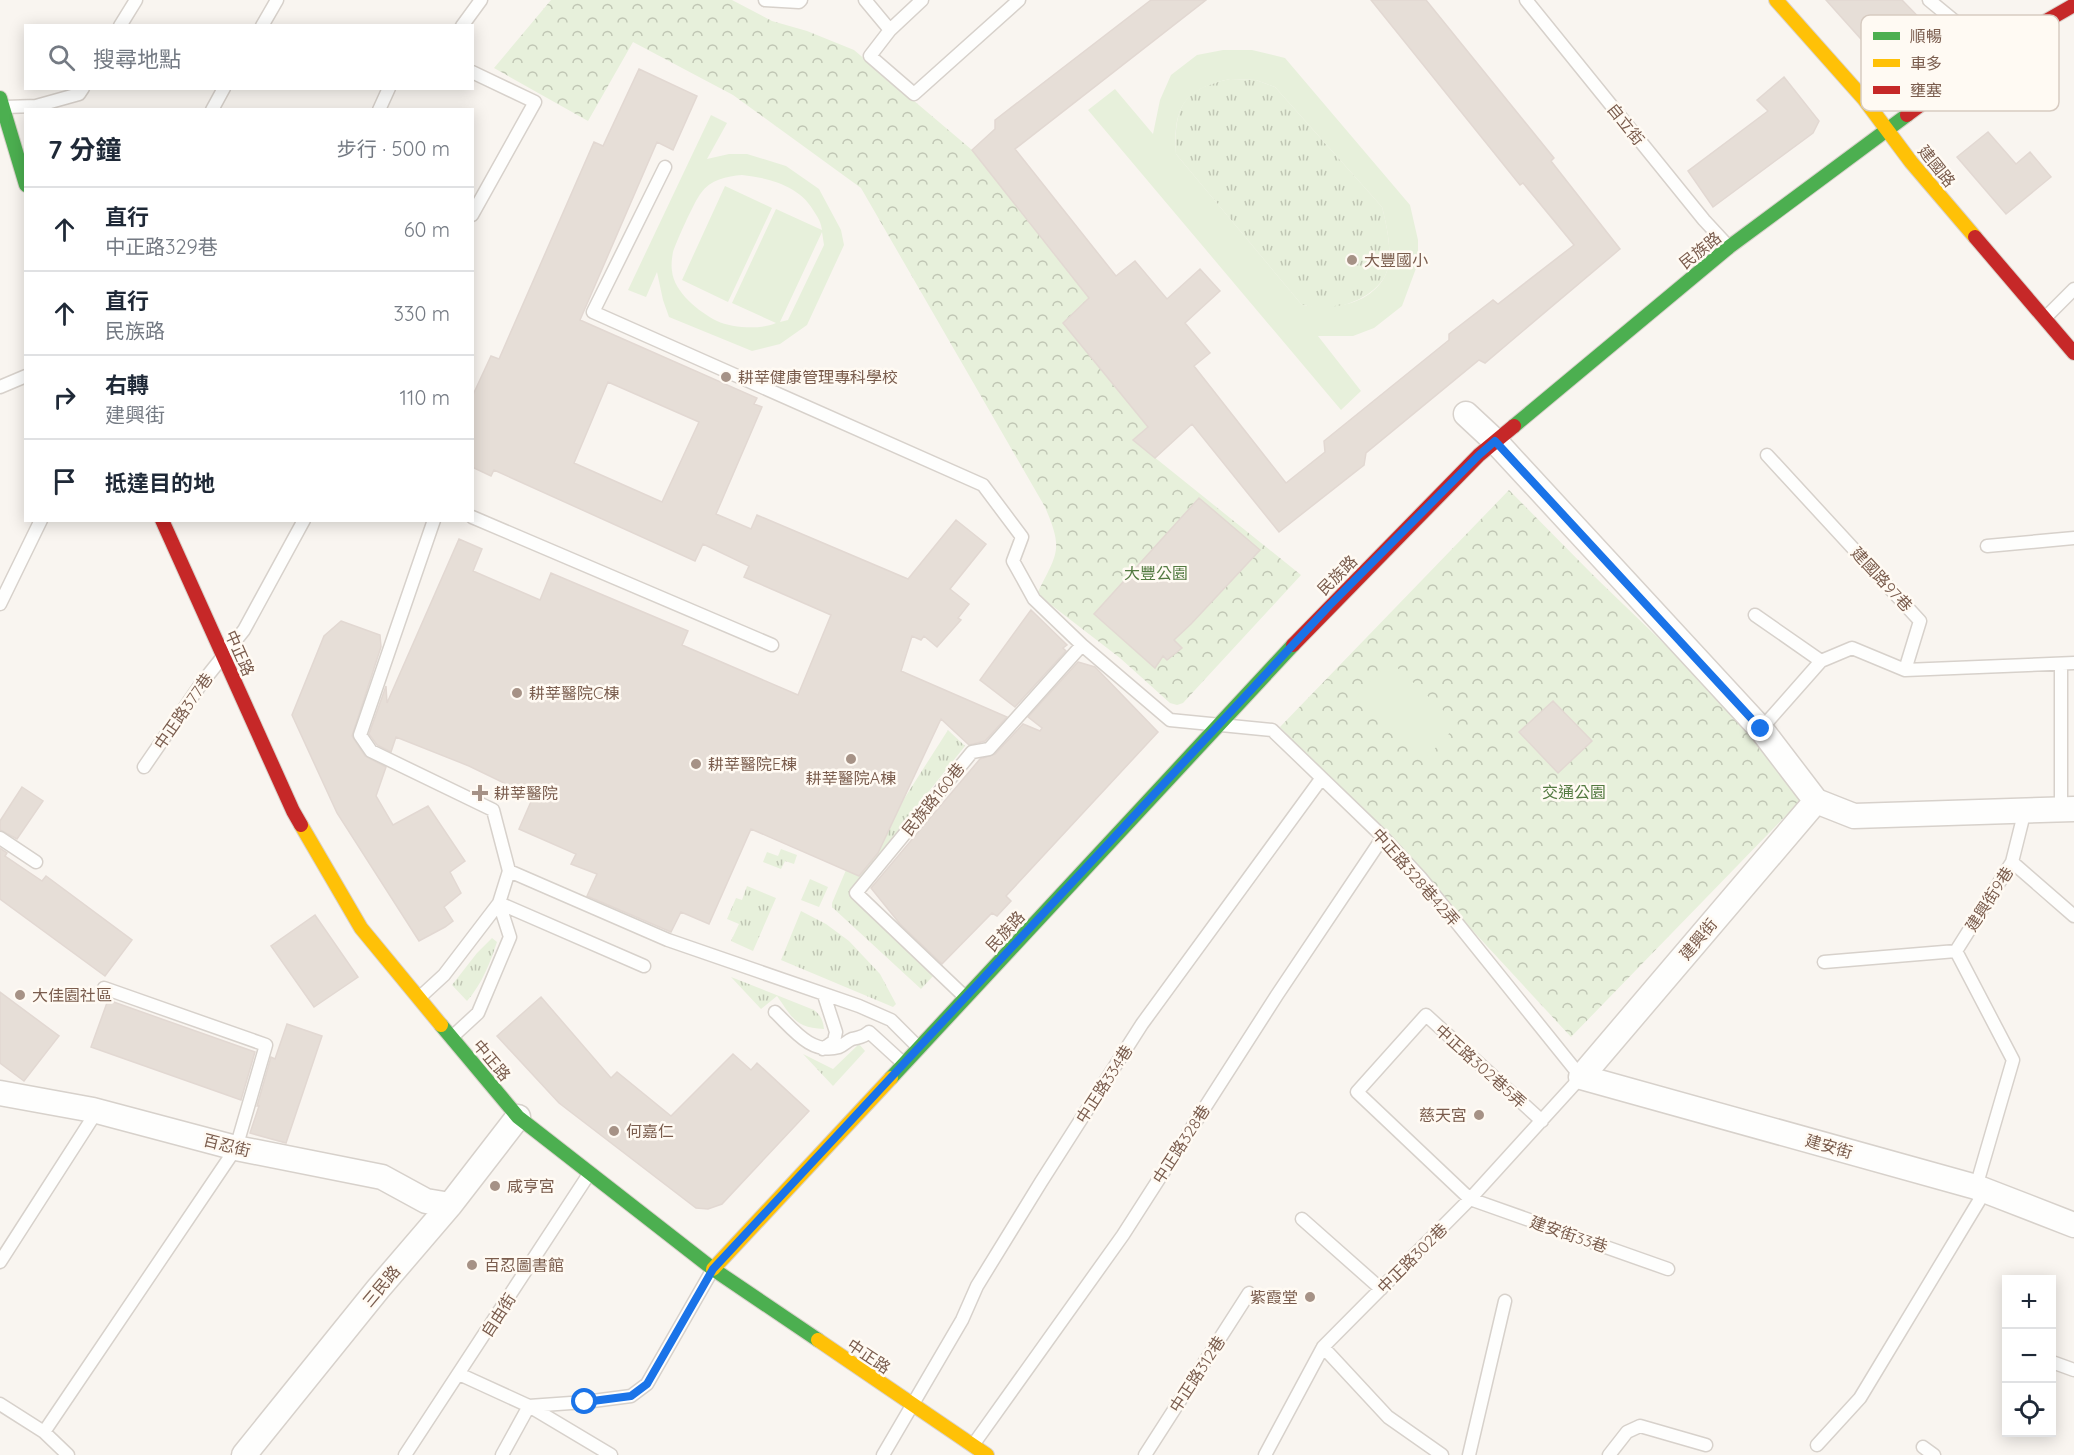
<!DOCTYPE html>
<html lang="zh-TW">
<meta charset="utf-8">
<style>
:root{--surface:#fff;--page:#f2f2f3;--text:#1f2937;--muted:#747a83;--line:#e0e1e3}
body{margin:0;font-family:Quicksand,"Noto Sans TC",sans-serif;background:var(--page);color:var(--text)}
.controls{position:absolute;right:18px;bottom:18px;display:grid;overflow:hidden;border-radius:0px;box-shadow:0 3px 15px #0003}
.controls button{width:54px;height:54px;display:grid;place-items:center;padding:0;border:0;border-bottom:2px solid var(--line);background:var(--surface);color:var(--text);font:30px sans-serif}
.stop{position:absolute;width:18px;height:18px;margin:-14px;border:4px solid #1a73e8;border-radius:50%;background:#fff}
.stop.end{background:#1a73e8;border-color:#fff;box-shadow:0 2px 6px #0008}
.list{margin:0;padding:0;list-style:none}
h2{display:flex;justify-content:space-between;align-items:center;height:78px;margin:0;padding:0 24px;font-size:26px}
h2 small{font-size:20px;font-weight:400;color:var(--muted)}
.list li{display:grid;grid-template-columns:39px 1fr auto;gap:18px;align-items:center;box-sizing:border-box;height:84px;padding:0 24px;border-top:2px solid var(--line)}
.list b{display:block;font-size:22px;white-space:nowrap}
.list p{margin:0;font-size:20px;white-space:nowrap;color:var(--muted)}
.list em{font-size:20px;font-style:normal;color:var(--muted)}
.icon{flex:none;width:33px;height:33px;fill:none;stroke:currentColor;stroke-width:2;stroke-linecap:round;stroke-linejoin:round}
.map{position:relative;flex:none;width:2074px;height:1455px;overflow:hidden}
.search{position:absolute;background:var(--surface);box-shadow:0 3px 15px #0003;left:24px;top:24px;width:450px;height:66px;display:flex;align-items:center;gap:15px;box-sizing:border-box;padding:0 21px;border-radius:0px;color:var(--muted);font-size:22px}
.panel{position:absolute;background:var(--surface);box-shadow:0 3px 15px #0003;left:24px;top:108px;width:450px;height:414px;border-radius:0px}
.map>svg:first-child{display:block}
.grass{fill:url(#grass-tufts)}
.park{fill:url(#park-crowns)}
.pitch{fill:#e7f0db;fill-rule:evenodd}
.building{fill:#e6ded7;stroke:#e2d8d2;stroke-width:1.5;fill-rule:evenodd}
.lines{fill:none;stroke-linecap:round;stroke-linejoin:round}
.lane-casing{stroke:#d7d1cb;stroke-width:15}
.street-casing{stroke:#d7d1cb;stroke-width:27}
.fast-casing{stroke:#d9d2cb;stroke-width:16}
.slow-casing{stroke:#d9d2cb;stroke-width:16}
.jam-casing{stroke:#d9d2cb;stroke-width:16}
.lane{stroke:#fefefd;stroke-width:12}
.street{stroke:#fefefd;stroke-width:24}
.fast{stroke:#4caf50;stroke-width:14}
.slow{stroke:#ffc107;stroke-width:14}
.jam{stroke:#c62828;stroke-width:14}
.route{stroke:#1a73e8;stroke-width:8}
.poi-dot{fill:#a69286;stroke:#fffaf3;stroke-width:2}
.labels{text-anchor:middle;stroke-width:5;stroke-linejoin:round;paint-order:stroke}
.street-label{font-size:16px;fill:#7a5c4d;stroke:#fffaf3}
.poi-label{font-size:16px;fill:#7a5c4d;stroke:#fffaf3;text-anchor:start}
.park-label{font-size:16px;fill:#537a41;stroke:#fffaf3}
.key{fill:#fffaf3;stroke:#d7cbc1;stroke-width:1.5}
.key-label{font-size:16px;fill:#7a5c4d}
</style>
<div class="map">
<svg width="2074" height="1455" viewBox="0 0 2074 1455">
<defs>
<pattern id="grass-tufts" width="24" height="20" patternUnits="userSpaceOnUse" patternTransform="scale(1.5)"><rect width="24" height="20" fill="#e7f0db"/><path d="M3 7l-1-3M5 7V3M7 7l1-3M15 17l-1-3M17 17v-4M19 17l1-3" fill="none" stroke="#c0c6b4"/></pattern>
<pattern id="park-crowns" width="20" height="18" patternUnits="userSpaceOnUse" patternTransform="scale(1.5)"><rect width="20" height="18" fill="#e7f0db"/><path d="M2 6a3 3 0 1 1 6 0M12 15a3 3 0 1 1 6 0" fill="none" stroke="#c0c6b4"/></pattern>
</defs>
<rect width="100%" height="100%" fill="#f9f5f0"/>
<path class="grass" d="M1230 79 1256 80 1275 87 1382 207C1387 226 1394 258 1385 276 1374 296 1347 307 1325 308 1318 309 1310 306 1302 305L1176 154C1174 107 1182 89 1230 79Z
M948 730 965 746 849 892 934 975 921 989 832 907V903L846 870 856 874Z
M781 849 797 855 794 864 785 861 781 869 763 862 767 852 778 856Z
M810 879 828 887 819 907 801 900Z
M747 886 776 898 753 951 731 941 739 924 727 919 736 898 742 900Z
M801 911 826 924 849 941 880 974 896 1004 893 1007 781 960Z
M492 938 497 942C490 963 482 984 467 1001L452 985 477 953Z
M731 977 814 1010C821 1016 823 1020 824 1029 795 1028 792 1017 777 996L761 1009Z
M859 1044 865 1051 833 1086 803 1054 833 1069Z"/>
<path class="park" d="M551 0H732L772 21 807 31 854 50 972 150 1089 298 1064 323 1148 427 1133 440 1301 575 1183 703 1177 705 1170 703 1120 658 1037 594C1057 553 1064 551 1045 507L861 188 733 95 633 42 588 121 494 68Z
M1509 490 1594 576 1771 747 1805 796 1571 1037 1386 837 1280 727Z"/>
<path class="pitch" d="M1223 50H1252L1285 58 1410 205 1418 240V263L1402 306 1374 328 1353 336H1318L1361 391 1341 410 1088 110 1115 89 1153 134 1160 100 1171 75 1197 55ZM1230 79 1256 80 1275 87 1382 207C1387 226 1394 258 1385 276 1369 306 1331 310 1302 305L1176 154C1173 108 1183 89 1230 79Z
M711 115 727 123 707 159 729 154H747L786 166 819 189 841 230 844 245 807 325 780 344 752 351 669 317 663 300 657 272 646 297 628 290ZM742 175C770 178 801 186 815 213 819 219 821 223 822 230L776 209 732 303 776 323C761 330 732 328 717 321 699 312 674 292 672 271 671 266 672 257 673 252 675 244 695 200 701 193 710 180 727 176 742 175ZM822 232 824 245 788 320 780 322Z
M725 186 772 208 728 302 682 280Z
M1390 661 1458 724 1424 760 1356 698Z"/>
<path class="building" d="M1151 0H1206L1015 149 1116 276 1135 261 1167 299 1200 269 1220 291 1185 323 1210 353 1194 366 1286 483 1325 452 1324 441 1449 340V334L1493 300 1498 304 1574 245 1523 183 1520 185 1371 0H1426L1554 158 1551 161 1620 249 1485 363 1479 360 1366 453 1364 465 1279 532 1192 424 1155 458 1133 440 1148 427 1063 323 1089 298 972 150 995 129V120Z
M1826 0H1902L1934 33 1903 60 1889 62 1878 58Z
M639 69 697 96 673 150 657 142 580 320 757 398 754 404 762 407 716 514 751 529 757 515 908 579 956 520 986 544 950 589 969 604 958 618 961 620 937 647 924 636 921 640 912 636 901 671 1007 717 985 741 969 745 941 719 878 853 859 876 751 829 709 924 681 912 671 932 587 896 597 874 571 864 576 854 519 829 533 797 469 766 396 737 391 752 377 745 369 734 386 686 387 703 459 539 482 549 473 571 540 600 551 573 688 631 682 645 798 695 831 615 744 577 749 566 703 544 695 561 494 470 491 476 472 467V397L491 356 499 359 594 142 603 146ZM608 382 699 422 662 502 574 463Z
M1784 77 1819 121 1813 133 1713 207 1688 171 1768 111 1757 100Z
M1988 132 2016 164 2030 152 2051 177 2006 214 1957 157Z
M1199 498 1260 550 1191 624 1174 640 1182 648 1167 660 1163 656 1155 668 1094 614Z
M1031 610 1067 645 1063 648 1066 651 1015 707 980 680Z
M341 621 380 635 381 647 352 736 365 756 386 767 376 796 393 825 428 806 465 861 450 872 461 893 444 907 453 921 445 927 419 941 337 813 292 715 324 636Z
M1078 662 1095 667 1158 732 1006 896 1011 901 997 916 992 913 942 964 900 924 871 888 980 759 995 754 1023 724 1040 731 1042 728 1028 717Z
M1553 701 1592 741 1558 773 1519 732Z
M22 787 43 801 17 839 0 830V821Z
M0 848 7 853 5 856 42 881 46 876 132 940 105 976 0 899Z
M315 915 358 977 314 1007 271 946Z
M0 992 59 1036 24 1081 0 1063Z
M541 997 611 1078 617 1072 671 1116 733 1054 751 1070 757 1063 809 1111 722 1204 708 1209 696 1208 559 1103 497 1036Z
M108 1000 255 1052 241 1100 91 1047Z
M287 1024 322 1036 286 1143 250 1133 259 1106H257L271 1057 275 1059Z"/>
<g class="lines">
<g class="lane-casing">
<path id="lane" d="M765 0 799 2 801 0
M865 0 890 30
M922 0 890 30 870 56 914 94 1019 0
M1526 0 1704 220 1729 247
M1929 0 1991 51
M120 26 136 0
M262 26 277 0
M462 26 481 0
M472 72 535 102 472 215
M5 107 36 106 79 94 83 88
M212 110 224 88
M379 110 389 88
M665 167 593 312 983 485 1022 537 1013 561 1034 599 1082 645 1170 720 1272 730 1383 837 1420 877 1581 1077 1470 1199 1323 1347 1265 1455
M2045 318 2074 289
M0 387 26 376
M1767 455 1920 621 1905 670
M472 517 772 645
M1987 546 2074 538
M0 604 41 520
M1755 615 1821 661
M2061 664V811
M1761 729 1821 661 1852 648 1905 670 2074 663
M144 767 201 684 244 630 304 520
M0 838 36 862
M2012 862 2074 916
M509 871 668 940 859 1006 891 1020 918 1047
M499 903 644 966
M1956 951 2013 1060 1976 1187
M1824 962 1956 951 2012 862 2025 810
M964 996 856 893 972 752 989 749 1082 645
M419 998 444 975 499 903 509 871 493 810 371 751 360 735 434 520
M775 1012C793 1029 811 1055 839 1047 844 1045 847 1041 852 1039 859 1037 863 1038 869 1032L903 1063
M452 1037 478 1013 510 937 499 903
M823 1049 834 1041 836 1032 824 995
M1542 1121 1426 1015 1357 1092 1470 1199 1668 1269
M1302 1219 1381 1289
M0 1262 97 1111
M1323 1347 1388 1417 1442 1455
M2052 1362 2074 1370
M459 1374 529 1406 611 1455
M0 1404 44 1432 68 1455
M44 1432 236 1148 266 1045 104 988
M973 1445 1123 1235 1277 995 1383 837
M1817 1445 1860 1398 1985 1191
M1923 1447 1934 1455
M405 1455 589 1174
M502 1455 529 1406 585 1402 631 1396 647 1384 713 1269
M883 1455 962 1320 977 1286 1041 1182 1142 1024 1321 779
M1145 1455 1249 1293
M1469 1455 1505 1301
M1609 1455 1627 1432 1640 1426 1706 1445"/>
</g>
<g class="street-casing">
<path id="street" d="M1466 414 1495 441 1761 729 1816 801 1854 816 2074 809
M1816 801 1581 1077 1976 1187 2074 1225
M0 1093 93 1110 236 1148 382 1177 426 1201 450 1205
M244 1455 378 1289 450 1205 518 1117"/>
</g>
<g class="fast-casing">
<path id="fast" d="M0 98 26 185
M1514 426 1729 247 1907 115
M441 1025 518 1117 713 1269 818 1340
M891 1078 1293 645"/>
</g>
<g class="slow-casing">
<path id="slow" d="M1776 0 1864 99 1911 162 1975 237
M301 825 361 928 441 1025
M713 1269 891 1078
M818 1340 987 1455"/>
</g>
<g class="jam-casing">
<path id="jam" d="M1907 115 1992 52 2074 5
M1975 237 2074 353
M162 520 293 811 301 825
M1293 645 1479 455 1514 426"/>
</g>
<use href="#lane" class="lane"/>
<use href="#street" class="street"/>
<use href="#fast" class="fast"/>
<use href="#slow" class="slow"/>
<use href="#jam" class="jam"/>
</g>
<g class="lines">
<path class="route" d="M585 1402 631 1396 647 1384 713 1269 1329 606 1479 455 1495 441 1761 729"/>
</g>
<g class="poi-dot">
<circle cx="1352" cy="260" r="6"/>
<circle cx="726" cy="377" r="6"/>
<circle cx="517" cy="693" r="6"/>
<circle cx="851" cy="759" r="6"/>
<circle cx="696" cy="764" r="6"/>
<path d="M477 784h6v6h6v6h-6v6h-6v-6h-6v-6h6z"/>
<circle cx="20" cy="995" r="6"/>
<circle cx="1479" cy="1115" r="6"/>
<circle cx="614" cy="1131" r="6"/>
<circle cx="495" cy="1186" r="6"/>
<circle cx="472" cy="1265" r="6"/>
<circle cx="1310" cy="1297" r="6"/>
</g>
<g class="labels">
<g class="street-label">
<text transform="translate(1626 124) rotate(51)" y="6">自立街</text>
<text transform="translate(1937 166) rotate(51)" y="6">建國路</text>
<text transform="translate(1700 250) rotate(-39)" y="6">民族路</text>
<text transform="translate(1337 575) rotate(-45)" y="6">民族路</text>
<text transform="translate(1882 579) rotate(47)" y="6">建國路97巷</text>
<text transform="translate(240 653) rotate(66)" y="6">中正路</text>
<text transform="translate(183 711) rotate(-55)" y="6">中正路377巷</text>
<text transform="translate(933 799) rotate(-51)" y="6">民族路160巷</text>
<text transform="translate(1416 877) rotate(49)" y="6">中正路328巷42弄</text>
<text transform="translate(1989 899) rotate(-57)" y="6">建興街9巷</text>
<text transform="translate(1005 931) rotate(-47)" y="6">民族路</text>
<text transform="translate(1698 939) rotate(-50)" y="6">建興街</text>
<text transform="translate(492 1060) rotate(50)" y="6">中正路</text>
<text transform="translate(1481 1066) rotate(42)" y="6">中正路302巷5弄</text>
<text transform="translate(1104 1084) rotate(-57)" y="6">中正路334巷</text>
<text transform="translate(1181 1144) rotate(-57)" y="6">中正路328巷</text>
<text transform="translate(227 1145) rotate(14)" y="6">百忍街</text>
<text transform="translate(1829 1146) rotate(16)" y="6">建安街</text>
<text transform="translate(1569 1234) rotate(19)" y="6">建安街33巷</text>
<text transform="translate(1412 1258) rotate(-45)" y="6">中正路302巷</text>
<text transform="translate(381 1286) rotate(-50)" y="6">三民路</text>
<text transform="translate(498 1315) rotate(-57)" y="6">自由街</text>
<text transform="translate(869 1356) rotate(34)" y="6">中正路</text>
<text transform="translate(1197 1374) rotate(-57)" y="6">中正路312巷</text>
</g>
<g class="poi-label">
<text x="1364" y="266">大豐國小</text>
<text x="738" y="383">耕莘健康管理專科學校</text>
<text x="529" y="699">耕莘醫院C棟</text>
<text x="708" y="770">耕莘醫院E棟</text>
<text x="851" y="784" text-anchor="middle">耕莘醫院A棟</text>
<text x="494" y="799">耕莘醫院</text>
<text x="32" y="1001">大佳園社區</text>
<text x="1467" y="1121" text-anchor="end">慈天宮</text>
<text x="626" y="1137">何嘉仁</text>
<text x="507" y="1192">咸亨宮</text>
<text x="484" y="1271">百忍圖書館</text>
<text x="1298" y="1303" text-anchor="end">紫霞堂</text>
</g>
<g class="park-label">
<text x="1156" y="579">大豐公園</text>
<text x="1574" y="798">交通公園</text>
</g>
</g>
<rect x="1861" y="15" width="198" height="96" rx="9" class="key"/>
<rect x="1873" y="32" width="27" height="8" fill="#4caf50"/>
<rect x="1873" y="59" width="27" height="8" fill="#ffc107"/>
<rect x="1873" y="86" width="27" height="8" fill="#c62828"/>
<g class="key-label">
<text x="1910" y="42">順暢</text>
<text x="1910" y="69">車多</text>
<text x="1910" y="96">壅塞</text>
</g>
</svg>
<div class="controls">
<button>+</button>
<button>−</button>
<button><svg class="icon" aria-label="locate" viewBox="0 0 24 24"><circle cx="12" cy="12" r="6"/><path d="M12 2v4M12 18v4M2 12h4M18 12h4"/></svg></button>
</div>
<div class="stop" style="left:585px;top:1402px"></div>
<div class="stop end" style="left:1761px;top:729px"></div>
<div class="search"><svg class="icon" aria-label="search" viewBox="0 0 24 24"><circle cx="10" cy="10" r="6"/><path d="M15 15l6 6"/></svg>搜尋地點</div>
<section class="panel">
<h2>7 分鐘<small>步行 · 500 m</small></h2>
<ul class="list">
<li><svg class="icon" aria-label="ahead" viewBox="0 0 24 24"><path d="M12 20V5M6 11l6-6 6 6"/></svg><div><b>直行</b><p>中正路329巷</p></div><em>60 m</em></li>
<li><svg class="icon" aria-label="ahead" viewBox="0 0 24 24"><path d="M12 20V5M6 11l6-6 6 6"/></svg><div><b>直行</b><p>民族路</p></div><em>330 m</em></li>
<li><svg class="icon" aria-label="right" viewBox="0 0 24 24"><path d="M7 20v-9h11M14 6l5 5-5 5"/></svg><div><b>右轉</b><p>建興街</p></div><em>110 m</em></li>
<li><svg class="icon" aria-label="arrive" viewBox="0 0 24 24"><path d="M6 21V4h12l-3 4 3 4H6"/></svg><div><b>抵達目的地</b></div></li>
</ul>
</section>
</div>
